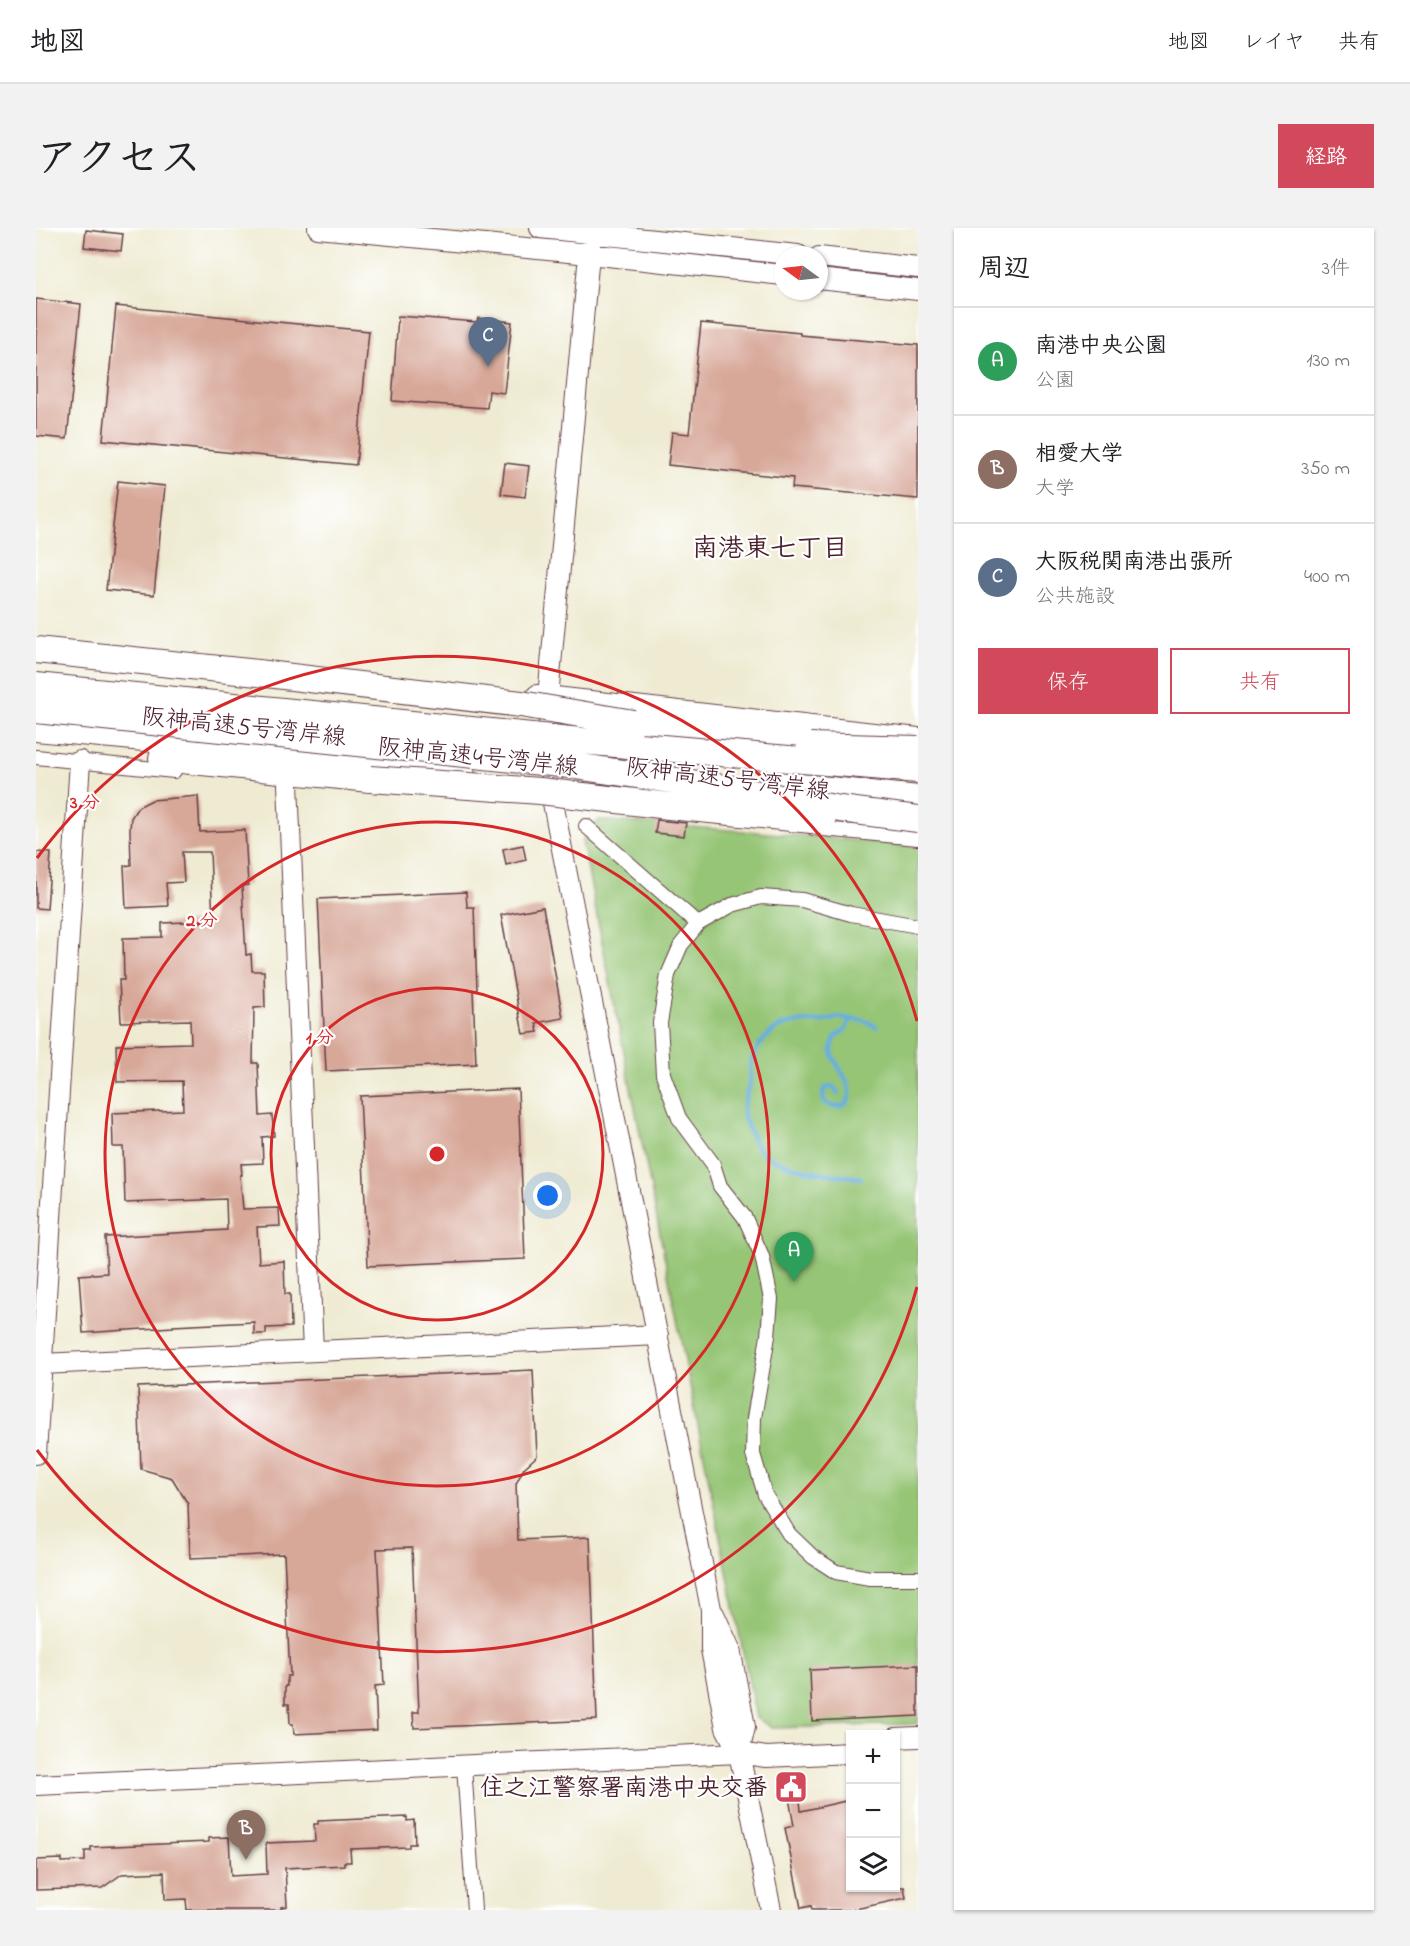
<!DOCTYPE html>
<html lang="ja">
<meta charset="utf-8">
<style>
:root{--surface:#fff;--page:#f2f2f2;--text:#202124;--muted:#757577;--line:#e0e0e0;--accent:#d1495b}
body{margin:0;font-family:"Indie Flower","Klee One",sans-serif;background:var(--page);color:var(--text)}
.controls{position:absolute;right:18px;bottom:18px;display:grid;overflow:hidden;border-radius:0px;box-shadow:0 2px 4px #0004}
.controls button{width:54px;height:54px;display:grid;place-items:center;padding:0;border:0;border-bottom:2px solid var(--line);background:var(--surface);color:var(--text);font:30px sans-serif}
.compass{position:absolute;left:738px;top:18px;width:54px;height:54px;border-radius:50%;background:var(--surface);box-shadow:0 2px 4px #0004;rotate:285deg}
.you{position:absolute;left:512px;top:968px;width:21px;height:21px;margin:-15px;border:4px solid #fff;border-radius:50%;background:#1a73e8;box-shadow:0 0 0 9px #1a73e833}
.badge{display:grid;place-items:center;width:39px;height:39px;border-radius:50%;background:var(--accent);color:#fff;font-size:20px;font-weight:700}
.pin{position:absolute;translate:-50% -50px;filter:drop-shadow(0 2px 3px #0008)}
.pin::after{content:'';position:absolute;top:32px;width:21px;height:18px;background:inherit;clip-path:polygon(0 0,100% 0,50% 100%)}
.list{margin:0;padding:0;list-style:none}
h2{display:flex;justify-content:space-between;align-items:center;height:78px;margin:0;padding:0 24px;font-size:26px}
h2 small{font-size:20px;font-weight:400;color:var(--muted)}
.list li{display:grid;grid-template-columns:39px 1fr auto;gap:18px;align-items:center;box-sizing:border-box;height:108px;padding:0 24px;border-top:2px solid var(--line)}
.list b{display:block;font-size:22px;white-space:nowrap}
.list p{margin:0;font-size:20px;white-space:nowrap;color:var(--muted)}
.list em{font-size:20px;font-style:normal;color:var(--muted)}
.actions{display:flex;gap:12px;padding:18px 24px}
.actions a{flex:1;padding:14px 0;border:2px solid var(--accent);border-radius:0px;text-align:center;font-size:21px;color:var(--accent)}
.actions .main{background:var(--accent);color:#fff}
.icon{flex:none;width:33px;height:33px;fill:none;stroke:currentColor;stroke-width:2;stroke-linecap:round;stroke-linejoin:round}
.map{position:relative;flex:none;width:882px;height:1682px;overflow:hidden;border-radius:0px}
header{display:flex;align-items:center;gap:36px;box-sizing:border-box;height:84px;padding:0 30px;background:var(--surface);border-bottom:2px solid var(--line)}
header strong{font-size:28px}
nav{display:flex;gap:33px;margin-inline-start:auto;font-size:21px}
.intro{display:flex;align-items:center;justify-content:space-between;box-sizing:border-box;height:144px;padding:0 36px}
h1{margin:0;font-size:42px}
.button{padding:15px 27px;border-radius:0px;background:var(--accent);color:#fff;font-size:21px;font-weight:700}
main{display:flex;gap:36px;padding:0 36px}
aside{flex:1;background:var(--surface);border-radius:0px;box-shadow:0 2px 4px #0004}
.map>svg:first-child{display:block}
.green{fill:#95c575;stroke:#707250;stroke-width:1.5}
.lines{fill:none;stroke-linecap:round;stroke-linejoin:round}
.stream{stroke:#68aede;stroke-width:4.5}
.building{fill:#d7a798}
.street-casing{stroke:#633e44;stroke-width:16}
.secondary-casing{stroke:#633e44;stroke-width:22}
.highway-casing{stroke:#633e44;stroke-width:28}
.street{stroke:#fff;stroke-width:14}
.secondary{stroke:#fff;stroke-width:20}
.highway{stroke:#fff;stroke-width:26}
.highway-bridge-casing{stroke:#633e44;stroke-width:28;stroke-linecap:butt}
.highway-bridge{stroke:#fff;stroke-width:26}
.ring{fill:none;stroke:#d62828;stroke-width:3}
.labels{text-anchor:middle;stroke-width:4.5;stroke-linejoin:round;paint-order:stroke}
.street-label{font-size:24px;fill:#4a1f2b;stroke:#fff}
.poi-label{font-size:24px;font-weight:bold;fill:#4a1f2b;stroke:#fff;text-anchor:end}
.neighbourhood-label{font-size:26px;font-weight:bold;fill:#4a1f2b;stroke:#fff}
.centre{fill:#d62828;stroke:#fff;stroke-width:3}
.ring-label{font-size:18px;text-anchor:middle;font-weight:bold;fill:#d62828;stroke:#fff;stroke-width:4.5;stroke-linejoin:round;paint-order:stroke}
</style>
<header>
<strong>地図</strong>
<nav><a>地図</a><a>レイヤ</a><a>共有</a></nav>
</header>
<div class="intro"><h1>アクセス</h1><a class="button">経路</a></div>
<main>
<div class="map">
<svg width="882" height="1682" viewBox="0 0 882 1682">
<rect width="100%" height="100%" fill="#fff"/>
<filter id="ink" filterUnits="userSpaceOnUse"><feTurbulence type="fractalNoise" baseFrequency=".0167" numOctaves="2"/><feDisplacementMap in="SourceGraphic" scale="12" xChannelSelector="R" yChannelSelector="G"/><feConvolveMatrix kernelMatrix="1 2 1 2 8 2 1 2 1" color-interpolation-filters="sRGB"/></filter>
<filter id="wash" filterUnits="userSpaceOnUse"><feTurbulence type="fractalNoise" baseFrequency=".008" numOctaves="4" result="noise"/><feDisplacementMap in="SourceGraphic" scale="24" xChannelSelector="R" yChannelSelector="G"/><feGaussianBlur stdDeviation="1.35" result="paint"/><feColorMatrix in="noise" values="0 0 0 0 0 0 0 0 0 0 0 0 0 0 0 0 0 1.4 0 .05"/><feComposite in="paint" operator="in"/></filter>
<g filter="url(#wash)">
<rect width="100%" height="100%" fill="#efebd3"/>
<path class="green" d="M563 592 783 609 882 619V1496L736 1500 720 1490 546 613Z"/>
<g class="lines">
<path class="stream" d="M802 866 798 859 789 860 787 864 788 874 797 879 807 878C827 864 798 839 796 824 795 819 798 814 799 809L809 802 815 791
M825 950C794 946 750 943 724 923 719 918 709 893 707 886 706 874 712 865 714 855 715 849 714 842 715 837 718 823 727 811 737 803 758 788 782 799 803 789 819 794 826 788 840 799"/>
</g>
<g id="blocks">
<path class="building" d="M50 2 87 6 85 23 48 19Z
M0 71 45 76 31 211 0 208Z
M80 78 333 103 320 237 67 212Z
M362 88 441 94 442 90 476 94 468 165 453 163 451 180 356 173Z
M665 95 764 105V107L882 117V271L756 260 757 250 632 237 636 204 653 206Z
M469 235 493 238 489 269 465 266Z
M82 253 129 258 118 367 70 362Z
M162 568 164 604 209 602 212 657 206 658 210 727 215 726 216 743H228L229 779 218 780 217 835H222L224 888 236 887 238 908 226 909 227 935 205 936 206 947H204L207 981 243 980 244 998 221 999 223 1035 248 1033 249 1066H254L255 1099 230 1100V1106H218V1094L137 1098V1099L47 1105 43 1047 71 1045 69 1009 191 1002 190 971 89 975 87 919H77L76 885 147 882 146 853 81 854 80 817 155 815 154 792 85 794 83 752H88L87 710 126 709V695L177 693 174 624H146L148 654 130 655 132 678 90 680 88 638 95 637 94 601 95 590 102 579 116 572Z
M621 592 650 595 648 608 619 605Z
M487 617 490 632 470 637 467 621Z
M0 624 15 625 11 681 0 680Z
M430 664 431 679H438L441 762H437L440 836 290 843 282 671Z
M507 679 527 790 500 795 502 804 487 806 465 687Z
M482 861 489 1031 332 1038 324 868Z
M497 1142 501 1228 488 1240 480 1256 482 1312 554 1309 561 1492 378 1500 377 1484H383L376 1320 341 1321 348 1457 339 1458 341 1502 258 1506 257 1496H254L253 1476H249V1458H251V1448H254L248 1326 154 1330 152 1276 136 1250 105 1241 102 1159Z
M882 1437V1488L776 1493 774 1442Z
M762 1549 765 1583 814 1572V1659H868L870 1670 815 1682H776L775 1678 765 1680 749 1600 758 1598 753 1570H748L747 1550Z
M371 1589V1593L378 1592 379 1616H373V1619L314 1621 315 1634H308V1637L249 1640 251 1678 245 1679V1682H151L150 1671 129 1672 128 1644 86 1646 66 1660 0 1662V1632L26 1631V1634L49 1633V1623H55V1619L173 1614V1610L193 1609 195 1648 231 1646 230 1615 279 1613 278 1596H282V1593Z"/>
</g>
</g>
<g filter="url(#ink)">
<use href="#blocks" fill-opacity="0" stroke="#633e44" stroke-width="1.5"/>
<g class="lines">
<g class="street-casing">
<path id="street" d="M0 529 138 543
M550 598 662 696
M777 600 882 610
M882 698 815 686 766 672 725 669 696 677 662 696 645 717 632 747 624 795 627 846 643 890 677 936 684 958 709 990 726 1028 735 1071 732 1108 718 1190 717 1226 729 1267 753 1306 777 1329 800 1344 834 1350H882
M428 1538 438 1682"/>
</g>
<g class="secondary-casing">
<path id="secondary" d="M282 0 553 26 747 47
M504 0 762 27
M555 5 512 469 517 575 675 1381V1421L690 1500 703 1525 735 1682
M783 29 882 40
M783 51 882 62
M501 467 882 510
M252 556 277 1123
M6 1136 622 1107
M0 1226 44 533
M678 1386 694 1421 709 1499 703 1525
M860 1510 882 1509
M0 1557 703 1525 730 1529 814 1525"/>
</g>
<g class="highway-casing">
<path id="highway" d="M597 495 725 506 800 510
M0 500 335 531 427 549
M126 530 334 551
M745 557 882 571"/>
</g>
<use href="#street" class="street"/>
<use href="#secondary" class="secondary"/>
<use href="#highway" class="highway"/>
<g class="highway-bridge-casing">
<path id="highway-bridge" d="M0 422 222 445 485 476 597 495
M0 458 545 513 882 542
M0 482 525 536 690 560 804 581 882 591
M774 518 882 521
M334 551 504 563 633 578 786 593"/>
</g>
<use href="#highway-bridge" class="highway-bridge"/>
</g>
</g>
<g class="ring">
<circle cx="401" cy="926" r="166"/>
<circle cx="401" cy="926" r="332"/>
<path d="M881 1059A498 498 0 0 1 1 1222M1 630A498 498 0 0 1 881 793"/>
</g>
<defs>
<g id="civic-square" transform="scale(1.725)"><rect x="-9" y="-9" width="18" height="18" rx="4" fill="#d1495b" stroke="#fff"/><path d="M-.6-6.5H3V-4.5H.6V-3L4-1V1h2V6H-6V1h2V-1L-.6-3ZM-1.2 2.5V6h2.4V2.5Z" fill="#fff"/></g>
</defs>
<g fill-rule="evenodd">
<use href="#civic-square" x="755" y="1559"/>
</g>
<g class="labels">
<g class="street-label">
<text transform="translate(208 498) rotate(6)" y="8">阪神高速5号湾岸線</text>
<text transform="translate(442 528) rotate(6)" y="8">阪神高速4号湾岸線</text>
<text transform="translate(692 550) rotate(7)" y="8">阪神高速5号湾岸線</text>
</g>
<g class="poi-label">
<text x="732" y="1567">住之江警察署南港中央交番</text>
</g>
<g class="neighbourhood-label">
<text x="734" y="328">南港東七丁目</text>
</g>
</g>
<circle cx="401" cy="926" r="9" class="centre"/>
<g class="ring-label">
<text x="49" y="580">3 分</text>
<text x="166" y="698">2 分</text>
<text x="284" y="815">1 分</text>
</g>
</svg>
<div class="controls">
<button>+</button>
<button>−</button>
<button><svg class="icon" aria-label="layers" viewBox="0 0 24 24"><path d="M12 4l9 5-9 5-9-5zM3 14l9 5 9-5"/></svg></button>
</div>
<svg class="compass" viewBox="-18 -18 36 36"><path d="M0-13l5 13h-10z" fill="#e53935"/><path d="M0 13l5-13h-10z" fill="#757577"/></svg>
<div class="you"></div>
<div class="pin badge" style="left:758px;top:1054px;background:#2e9e5b">A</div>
<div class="pin badge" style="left:210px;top:1632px;background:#8d6e63">B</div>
<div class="pin badge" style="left:452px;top:139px;background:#5c6f8a">C</div>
</div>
<aside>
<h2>周辺<small>3件</small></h2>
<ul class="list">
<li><span class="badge" style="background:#2e9e5b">A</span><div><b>南港中央公園</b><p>公園</p></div><em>130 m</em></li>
<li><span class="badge" style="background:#8d6e63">B</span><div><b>相愛大学</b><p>大学</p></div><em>350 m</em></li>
<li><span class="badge" style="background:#5c6f8a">C</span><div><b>大阪税関南港出張所</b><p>公共施設</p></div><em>400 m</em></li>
</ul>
<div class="actions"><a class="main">保存</a><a>共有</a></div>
</aside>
</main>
